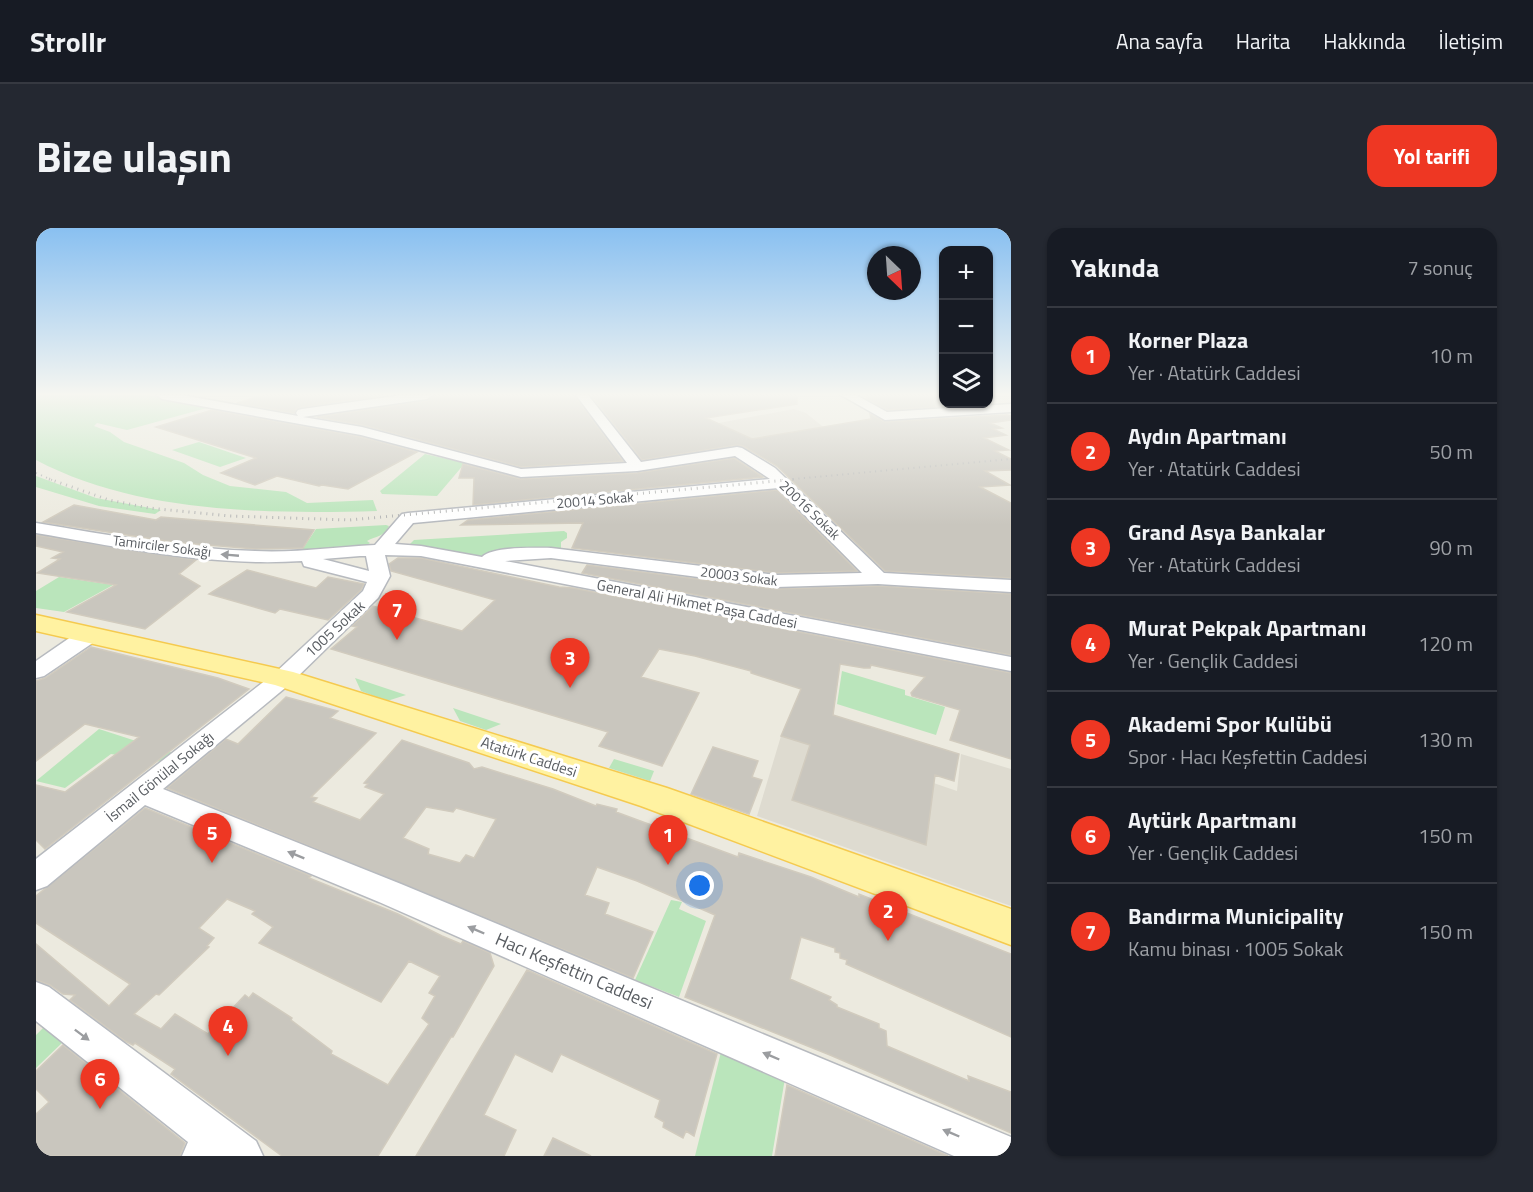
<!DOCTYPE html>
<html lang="tr">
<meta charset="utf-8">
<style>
:root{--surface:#171b24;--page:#242831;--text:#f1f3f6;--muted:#9ea1a6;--line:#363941;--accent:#ee3723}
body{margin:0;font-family:"Titillium Web",sans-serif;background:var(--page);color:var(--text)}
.controls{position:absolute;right:18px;top:18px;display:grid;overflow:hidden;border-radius:12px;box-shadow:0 2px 4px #0004}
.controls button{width:54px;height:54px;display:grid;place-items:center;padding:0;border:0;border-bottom:2px solid var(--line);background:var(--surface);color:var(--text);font:30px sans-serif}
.compass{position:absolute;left:831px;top:18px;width:54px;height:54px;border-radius:50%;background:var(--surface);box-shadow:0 2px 4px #0004;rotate:155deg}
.you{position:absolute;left:664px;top:658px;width:21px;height:21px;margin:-15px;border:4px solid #fff;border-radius:50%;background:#1a73e8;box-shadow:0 0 0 9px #1a73e833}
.badge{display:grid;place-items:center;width:39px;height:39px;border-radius:50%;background:var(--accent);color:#fff;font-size:20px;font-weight:700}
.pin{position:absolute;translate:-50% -50px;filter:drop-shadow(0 2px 3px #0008)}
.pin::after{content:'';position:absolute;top:32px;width:21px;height:18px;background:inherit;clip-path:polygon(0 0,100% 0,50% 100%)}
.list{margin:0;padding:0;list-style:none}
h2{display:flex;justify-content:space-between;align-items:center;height:78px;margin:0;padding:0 24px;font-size:26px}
h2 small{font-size:20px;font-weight:400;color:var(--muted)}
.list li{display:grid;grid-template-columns:39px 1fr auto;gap:18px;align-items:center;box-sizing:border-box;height:96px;padding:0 24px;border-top:2px solid var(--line)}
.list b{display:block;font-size:22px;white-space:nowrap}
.list p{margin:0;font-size:20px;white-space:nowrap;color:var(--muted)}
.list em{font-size:20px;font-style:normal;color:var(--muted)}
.icon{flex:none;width:33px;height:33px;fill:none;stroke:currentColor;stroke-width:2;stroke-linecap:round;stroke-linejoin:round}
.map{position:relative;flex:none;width:975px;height:928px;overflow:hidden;border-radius:18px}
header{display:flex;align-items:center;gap:36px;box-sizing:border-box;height:84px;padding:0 30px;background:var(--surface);border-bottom:2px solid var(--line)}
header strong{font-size:28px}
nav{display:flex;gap:33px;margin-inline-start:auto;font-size:21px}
.intro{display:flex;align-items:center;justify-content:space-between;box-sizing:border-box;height:144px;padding:0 36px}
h1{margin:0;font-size:42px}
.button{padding:15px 27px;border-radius:18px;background:var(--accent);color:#fff;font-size:21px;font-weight:700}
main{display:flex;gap:36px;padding:0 36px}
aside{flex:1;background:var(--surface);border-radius:18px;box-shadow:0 2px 4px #0004}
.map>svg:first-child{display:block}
.education{fill:#dedbd0}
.green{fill:#bae5bb}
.building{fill:#c9c6be;stroke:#d1cbbe;stroke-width:1.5;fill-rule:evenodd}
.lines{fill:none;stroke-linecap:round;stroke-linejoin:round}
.minor-casing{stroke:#b7babf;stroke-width:3}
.major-casing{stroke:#f5ca4f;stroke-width:3}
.minor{fill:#fff;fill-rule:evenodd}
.major{fill:#fff2a1;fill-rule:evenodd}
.rail-far1{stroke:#b3b4b4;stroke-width:2;stroke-dasharray:1 4.5;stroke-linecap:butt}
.rail{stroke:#b3b4b4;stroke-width:3;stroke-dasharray:1 5;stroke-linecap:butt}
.oneway{fill:#9b9da0}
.labels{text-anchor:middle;stroke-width:6;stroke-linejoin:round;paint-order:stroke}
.far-street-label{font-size:14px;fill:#585c61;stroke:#fff}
.street-label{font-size:15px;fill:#585c61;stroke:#fff}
.near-street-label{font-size:18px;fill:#585c61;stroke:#fff}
</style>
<header>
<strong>Strollr</strong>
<nav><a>Ana sayfa</a><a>Harita</a><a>Hakkında</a><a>İletişim</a></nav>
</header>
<div class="intro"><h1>Bize ulaşın</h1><a class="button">Yol tarifi</a></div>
<main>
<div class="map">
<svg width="975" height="928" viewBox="0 0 975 928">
<rect width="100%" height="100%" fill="#eceadf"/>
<path class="education" d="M758 181 770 185 807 215 713 224 656 200Z
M759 476 795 520 921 563 925 526 975 541V678L721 588 745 508Z"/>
<path class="green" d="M0 167H113L178 178 91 202 61 195 58 198 74 204 88 214 148 235 167 247 194 258 250 264 271 275 337 272 341 283C230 286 100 285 0 232Z
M163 214 210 230 184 239 136 222Z
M389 226 429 235 401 268 346 266 344 263Z
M0 248 60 270 125 282 119 286 63 278 0 259Z
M350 297 353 298C348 309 340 308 331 313L334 315 329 318 266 322 280 301Z
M528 303 531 305V310L525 314V321C498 322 471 330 444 328 421 327 397 320 374 316L378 312Z
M23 349 77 357 28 384 0 380V363Z
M806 443 869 462V467L909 479 900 507 801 476Z
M319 450 370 467 351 473 325 463Z
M417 480 465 496 450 502 424 493Z
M63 501 137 525 126 534 75 526 29 560 0 553Z
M578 531 618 543 614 553 573 540Z
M635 672 646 674 643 681 670 693 643 769 599 752Z
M9 798 28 813 0 840V807Z
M685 824 749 850 736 928H659Z"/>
<path class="building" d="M228 167H347L265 179 260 181 258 185 201 175Z
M399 167H538L587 233 485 239 327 197 281 189 391 173Z
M555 167H761V176L670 190 716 211 835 191 834 186 849 194 971 187 975 188V192L954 195 966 200 957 201 970 207 948 210 973 222 959 223 975 231V242L949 243 974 257 944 259 975 275V350L849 343 741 238 707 218 701 217 606 232Z
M831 167H908V176H947L852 182 831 171Z
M176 182 325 209 381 224 312 261 286 257 283 258 241 248 219 257 185 245 220 230 120 199Z
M698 230 727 249 437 277 438 250H423L427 236 485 251 601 245Z
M741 262 821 343 740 345 536 320 547 295 425 297 432 292Z
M38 277 120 292 125 289 278 302 267 320 219 321 137 314 7 294Z
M0 307 160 332 143 346 164 358 109 401 31 384 80 357 1 345 24 331 16 330 27 324 0 318Z
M362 330H385L523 359 537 360 975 445V531L914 512 924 482 876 468 875 465 889 449 835 437 834 440H828L804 436 797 487 923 526 918 553 899 547 890 617 756 572 774 517 745 508 765 461 715 445V443L659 428 623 421 605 449 663 465 626 538 563 518 572 504 295 421 321 399 316 398 337 378 426 403 459 372 355 343 353 336Z
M551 337 740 361 842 358 975 366V427L546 345Z
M211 342 280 360 292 349 328 356 325 362 292 392 244 381 239 385 173 366Z
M55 419 182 450 213 461 9 621 0 612V557L29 564 103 509 49 496 0 533V453L9 450Z
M250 469 302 483 294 490 340 505 275 569 281 570 277 574 324 592 348 566 329 559 332 556 328 555 366 512 433 535 438 541 446 539 517 561 560 578 561 576 581 581 580 584 702 629 703 625 775 649 823 669V666L975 726V809L810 736 811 732 804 730V725L799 724V720L765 709 754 751 795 769 793 772 801 777V779L843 796V800L850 803 851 818 933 853 932 848 975 864V905L794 827 649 769 679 687 601 653 561 639 549 667 573 675 569 686 617 704 597 750 131 560 190 511 202 516ZM390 579 417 584 420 580 460 591 438 630 430 627 424 635 392 626 393 621 367 610Z
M677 519 722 533 716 549 726 552 713 586 655 566Z
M109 580 275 648 273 650 362 686 406 708 425 716 427 713 454 725 458 738 417 809H415L342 928H246L135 846 139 841 99 815 97 817 89 813 34 772 39 767 27 766 14 757 0 752V716L73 778 94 756 0 695V668ZM191 671 219 683 216 686 237 699 223 715 345 774 373 733 404 748 393 765 399 768 386 790 393 796 352 857 295 826 296 823 255 792 256 790 217 765 213 770 209 767 172 806 139 786 125 801 98 786 120 766 123 767 173 719 171 718 178 710 163 700Z
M491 742 681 826 658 908 650 903 647 910 627 899 628 894 619 889 624 872 525 826 516 844 479 826 448 887 480 902 468 928H380Z
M27 817 149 915 144 928H0V886L13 874 0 861V843Z
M751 857 912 928H739Z
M517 910 555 928H508Z"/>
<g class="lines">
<g class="minor-casing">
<path id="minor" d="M120 167H146L262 188 260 185 262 182 266 181 366 167H397L391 171 267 189 326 199 485 241 591 235 540 167H552L605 234 701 219 706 220 739 240 848 345 975 352V364L842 356 740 359 515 330 469 333 975 429V443L385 328 349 327 354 348 342 370 255 455 127 561 365 656 975 909V928H918L343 674 109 577 11 658 0 662V631L239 445 327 363 331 354 268 338 266 333C177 339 88 320 0 305V295C73 307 146 321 219 323 259 325 299 319 339 317L366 286 372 285 734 251 699 228 601 243 485 249 325 207 126 171ZM742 260 826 345 740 347 515 320C499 320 457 318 446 329L385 318 359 316 377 295ZM330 328 333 343 287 331 324 328Z
M805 167H820L851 184 975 176V184L849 192Z
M53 401 61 402 64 407 61 412 8 448 0 450V433L45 402Z
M0 754 13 759 220 913 227 928H146L152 914 0 793Z"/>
</g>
<g class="major-casing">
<path id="major" d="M0 387 257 444 631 560 975 681V717L605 578 239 457 0 403Z"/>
</g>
<use href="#minor" class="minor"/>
<use href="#major" class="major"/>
<path class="rail-far1" d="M0 245 16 252
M746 252 975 231"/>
<path class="rail" d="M13 251 73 272 113 280 194 288 313 292 762 251"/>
</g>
<defs><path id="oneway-solid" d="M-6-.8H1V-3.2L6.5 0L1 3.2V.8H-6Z" transform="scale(1.5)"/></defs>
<g class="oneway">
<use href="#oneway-solid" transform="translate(194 327) rotate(-175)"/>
<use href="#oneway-solid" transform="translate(260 627) rotate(-158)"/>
<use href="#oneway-solid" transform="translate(440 702) rotate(-157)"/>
<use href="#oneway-solid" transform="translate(46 807) rotate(37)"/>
<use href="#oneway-solid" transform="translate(735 828) rotate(-157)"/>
<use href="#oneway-solid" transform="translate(915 905) rotate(-157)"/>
</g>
<linearGradient id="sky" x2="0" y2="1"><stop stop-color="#89c0f1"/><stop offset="0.56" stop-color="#f6f6f1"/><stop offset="1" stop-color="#f6f6f1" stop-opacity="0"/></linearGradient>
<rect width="975" height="297" fill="url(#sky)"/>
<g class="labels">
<g class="far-street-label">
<text transform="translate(559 272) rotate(-5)" y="5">20014 Sokak</text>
<text transform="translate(774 282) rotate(44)" y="5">20016 Sokak</text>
<text transform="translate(126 318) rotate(7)" y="5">Tamirciler Sokağı</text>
<text transform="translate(703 348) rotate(7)" y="5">20003 Sokak</text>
</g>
<g class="street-label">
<text transform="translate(661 376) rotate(11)" y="5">General Ali Hikmet Paşa Caddesi</text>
<text transform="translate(299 401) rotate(-43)" y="5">1005 Sokak</text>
<text transform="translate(493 529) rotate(18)" y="5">Atatürk Caddesi</text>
<text transform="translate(124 549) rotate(-39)" y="5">İsmail Gönülal Sokağı</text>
</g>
<g class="near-street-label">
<text transform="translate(538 743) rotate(23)" y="6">Hacı Keşfettin Caddesi</text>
</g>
</g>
</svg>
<div class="controls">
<button>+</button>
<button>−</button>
<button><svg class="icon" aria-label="layers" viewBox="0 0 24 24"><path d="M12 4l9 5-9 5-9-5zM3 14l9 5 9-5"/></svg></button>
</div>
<svg class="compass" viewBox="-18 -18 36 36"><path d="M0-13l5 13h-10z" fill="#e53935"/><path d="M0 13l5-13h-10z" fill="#9ea1a6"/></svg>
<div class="you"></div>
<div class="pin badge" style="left:632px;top:637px">1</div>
<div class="pin badge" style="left:852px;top:713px">2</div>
<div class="pin badge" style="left:534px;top:460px">3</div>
<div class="pin badge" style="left:192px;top:828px">4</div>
<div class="pin badge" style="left:176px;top:635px">5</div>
<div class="pin badge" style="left:64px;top:881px">6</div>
<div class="pin badge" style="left:361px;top:412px">7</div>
</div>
<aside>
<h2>Yakında<small>7 sonuç</small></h2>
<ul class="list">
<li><span class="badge">1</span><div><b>Korner Plaza</b><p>Yer · Atatürk Caddesi</p></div><em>10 m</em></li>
<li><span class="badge">2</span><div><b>Aydın Apartmanı</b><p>Yer · Atatürk Caddesi</p></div><em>50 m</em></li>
<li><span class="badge">3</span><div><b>Grand Asya Bankalar</b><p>Yer · Atatürk Caddesi</p></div><em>90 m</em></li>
<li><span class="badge">4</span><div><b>Murat Pekpak Apartmanı</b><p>Yer · Gençlik Caddesi</p></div><em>120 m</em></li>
<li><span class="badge">5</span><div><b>Akademi Spor Kulübü</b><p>Spor · Hacı Keşfettin Caddesi</p></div><em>130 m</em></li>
<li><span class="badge">6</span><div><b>Aytürk Apartmanı</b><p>Yer · Gençlik Caddesi</p></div><em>150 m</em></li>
<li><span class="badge">7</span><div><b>Bandırma Municipality</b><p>Kamu binası · 1005 Sokak</p></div><em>150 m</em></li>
</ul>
</aside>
</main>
